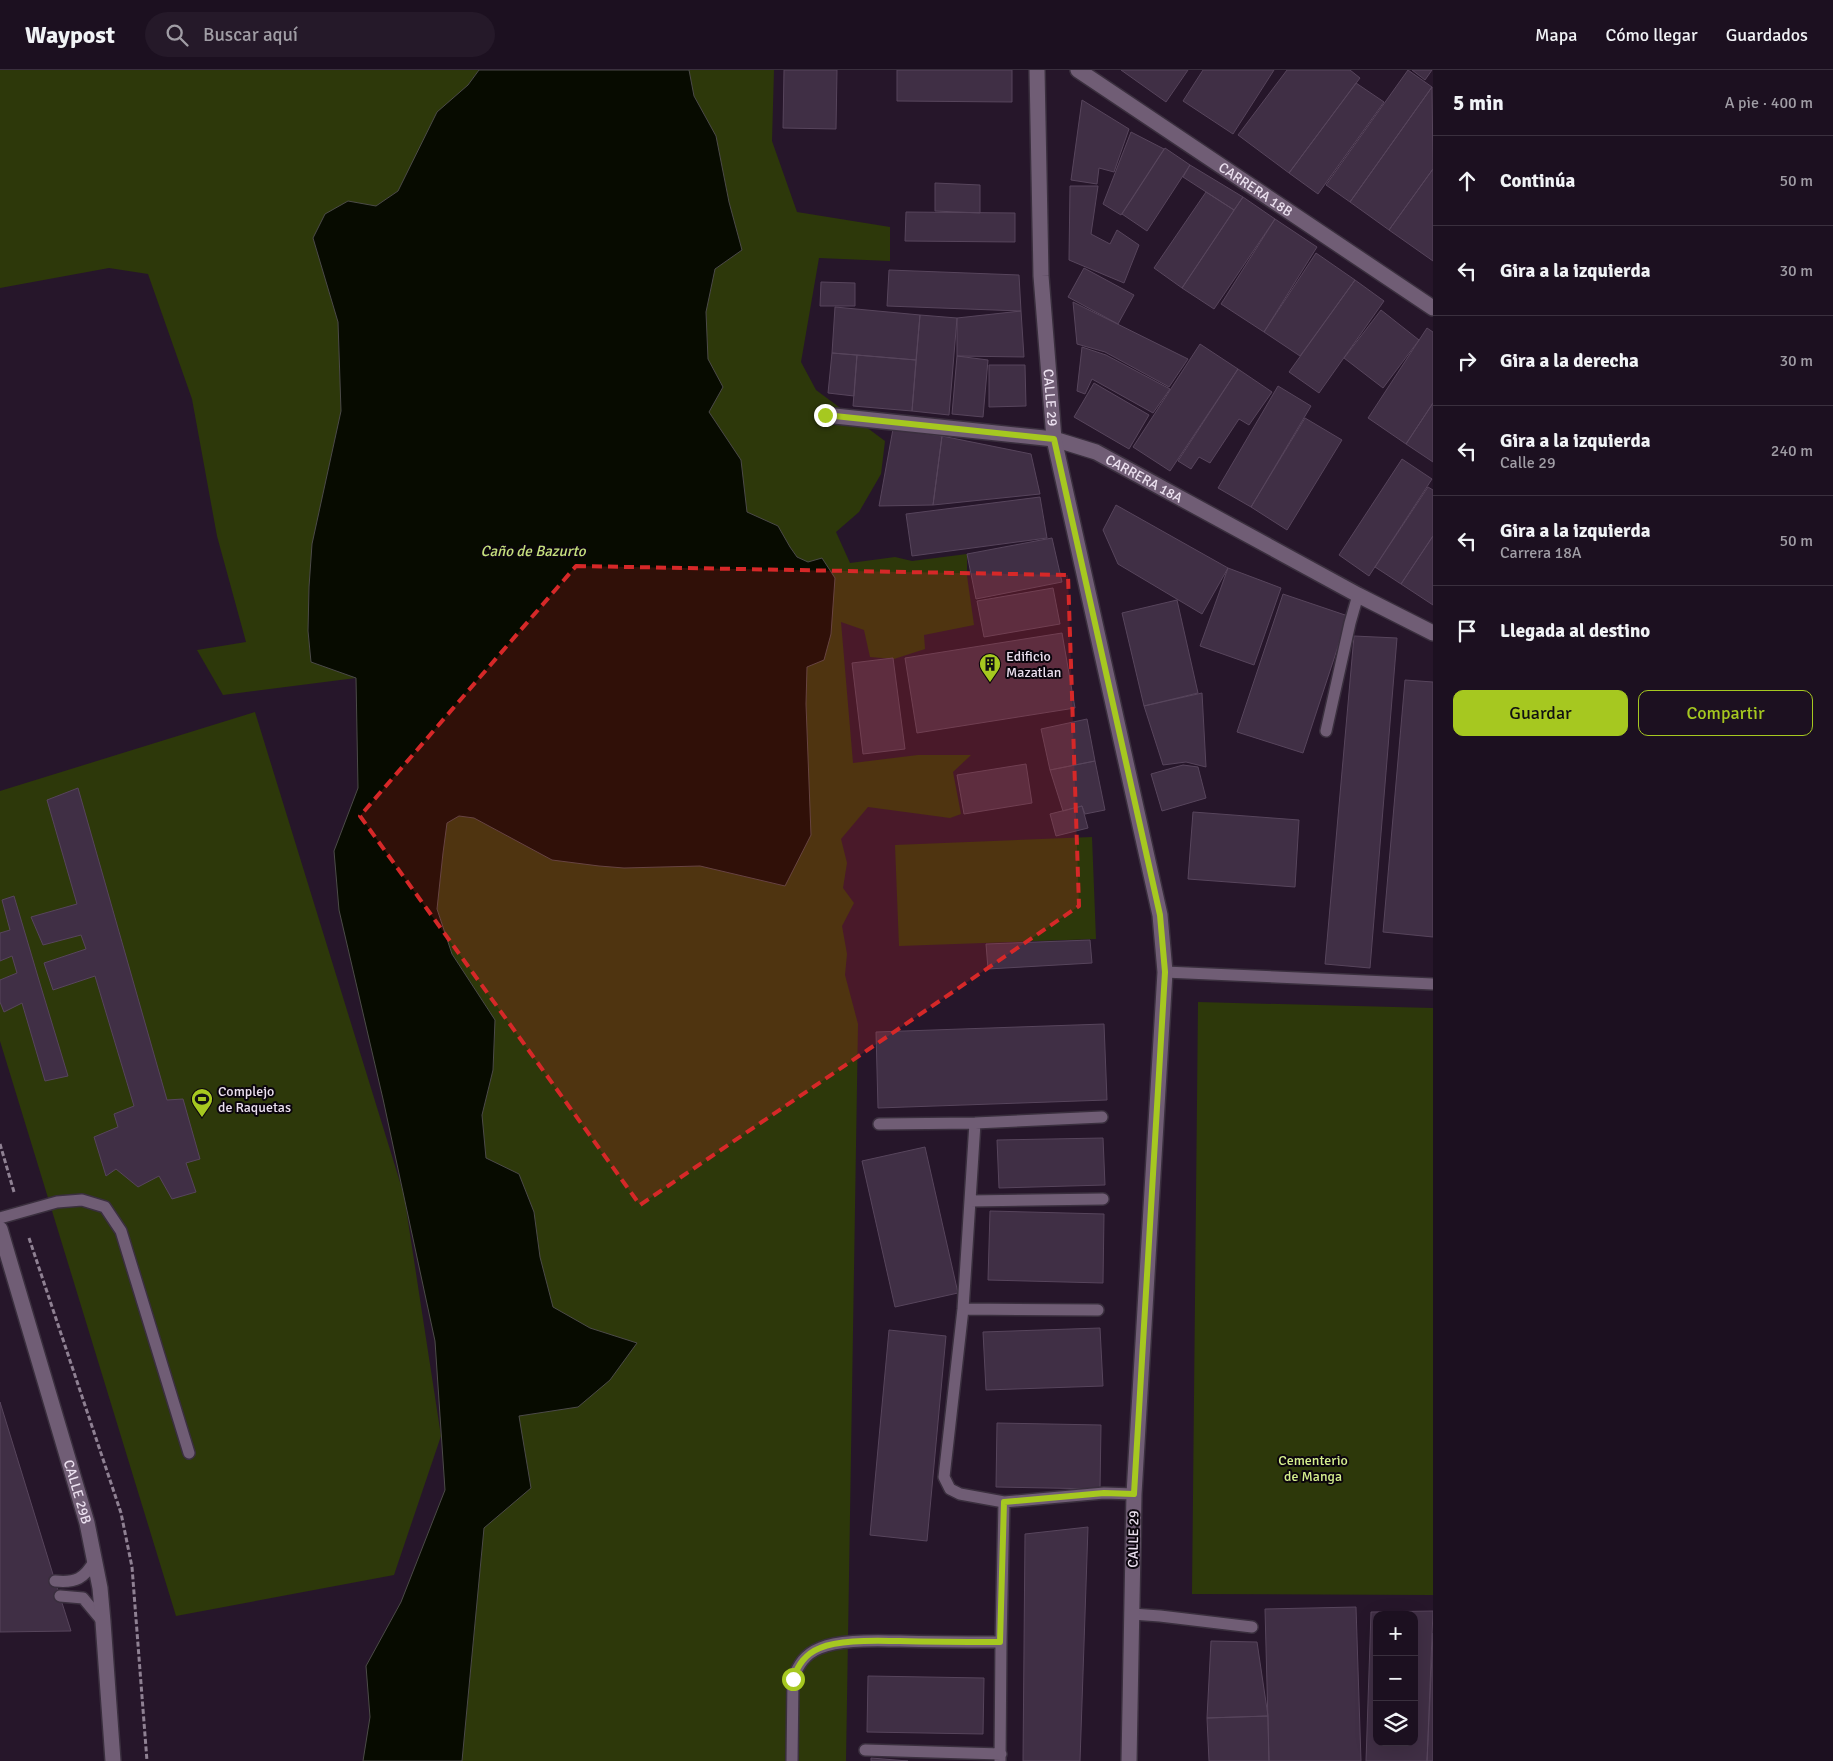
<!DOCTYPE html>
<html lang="es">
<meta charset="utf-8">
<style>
:root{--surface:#1c1020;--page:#251929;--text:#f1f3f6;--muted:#a09da5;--line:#3a303e;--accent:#a6c820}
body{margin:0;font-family:Signika,sans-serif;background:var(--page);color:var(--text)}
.controls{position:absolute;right:15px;bottom:15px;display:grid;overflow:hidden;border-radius:10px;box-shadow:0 5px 20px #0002}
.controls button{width:45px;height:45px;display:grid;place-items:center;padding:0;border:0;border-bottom:1px solid var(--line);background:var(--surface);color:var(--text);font:25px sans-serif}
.stop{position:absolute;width:15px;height:15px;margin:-11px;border:4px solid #a6c820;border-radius:50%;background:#fff}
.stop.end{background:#a6c820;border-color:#fff;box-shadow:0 1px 5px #0008}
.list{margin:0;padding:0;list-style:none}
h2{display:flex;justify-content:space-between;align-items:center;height:65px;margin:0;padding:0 20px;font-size:21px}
h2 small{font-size:16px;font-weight:400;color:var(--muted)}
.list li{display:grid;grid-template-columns:32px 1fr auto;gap:15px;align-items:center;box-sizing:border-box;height:90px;padding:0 20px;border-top:1px solid var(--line)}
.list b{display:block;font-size:19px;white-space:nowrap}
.list p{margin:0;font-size:16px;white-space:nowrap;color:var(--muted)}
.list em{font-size:16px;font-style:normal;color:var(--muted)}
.actions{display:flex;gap:10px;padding:15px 20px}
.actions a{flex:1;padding:11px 0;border:1px solid var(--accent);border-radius:10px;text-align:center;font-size:18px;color:var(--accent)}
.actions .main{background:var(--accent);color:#111}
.icon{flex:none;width:28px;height:28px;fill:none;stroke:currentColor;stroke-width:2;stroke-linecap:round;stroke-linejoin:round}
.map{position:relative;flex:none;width:1433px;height:1691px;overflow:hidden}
header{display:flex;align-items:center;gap:30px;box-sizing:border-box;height:70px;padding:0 25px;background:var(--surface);border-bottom:1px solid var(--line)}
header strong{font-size:24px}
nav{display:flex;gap:28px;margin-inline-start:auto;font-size:18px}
.search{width:350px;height:45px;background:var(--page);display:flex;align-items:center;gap:12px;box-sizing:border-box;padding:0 18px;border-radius:28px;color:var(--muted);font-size:19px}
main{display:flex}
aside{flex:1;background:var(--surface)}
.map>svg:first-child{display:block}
.green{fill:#2d380a}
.water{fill:#070b00;stroke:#4c4b48}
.building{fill:#402f45;stroke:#57455c;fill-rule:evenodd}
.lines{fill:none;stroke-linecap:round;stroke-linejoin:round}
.lane-casing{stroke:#3a2f3e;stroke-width:14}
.street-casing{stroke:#3a2f3e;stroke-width:18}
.secondary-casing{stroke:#3a2f3e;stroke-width:18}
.path{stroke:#8f8193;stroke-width:3;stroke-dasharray:5 2.5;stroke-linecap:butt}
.lane{stroke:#705d75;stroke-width:11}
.street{stroke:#705d75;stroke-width:15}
.secondary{stroke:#705d75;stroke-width:15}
.route{stroke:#a6c820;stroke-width:6}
.marked{fill:#d62828;fill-opacity:0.2;stroke:#d62828;stroke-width:4;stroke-dasharray:10 6;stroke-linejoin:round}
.labels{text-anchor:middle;stroke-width:4;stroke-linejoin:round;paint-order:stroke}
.street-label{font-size:14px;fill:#ece1f0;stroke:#0b050d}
.poi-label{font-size:14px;fill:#ece1f0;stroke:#0b050d;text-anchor:start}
.park-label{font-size:14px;fill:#d6f08e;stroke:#0b050d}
.water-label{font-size:15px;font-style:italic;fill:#c6e07e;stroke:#0b050d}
</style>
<header>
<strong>Waypost</strong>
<div class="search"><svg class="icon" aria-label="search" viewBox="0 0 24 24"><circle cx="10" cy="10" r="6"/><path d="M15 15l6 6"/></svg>Buscar aquí</div>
<nav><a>Mapa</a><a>Cómo llegar</a><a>Guardados</a></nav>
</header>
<main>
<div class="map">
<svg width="1433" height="1691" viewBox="0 0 1433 1691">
<rect width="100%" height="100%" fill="#26162a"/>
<path class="green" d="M0 0H479L468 15 437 43 398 121 376 136 313 168 338 252 341 341 312 475 309 517 308 561 311 592 356 608 223 625 197 580 246 572 217 466 192 329 148 204 109 198 0 218Z
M689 0H774L772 71 797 142 890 157V191L819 188 801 292 816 320 885 371 881 404 859 442 836 462 850 493 895 487 912 491 967 484V506L974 555 924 565 925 579 894 589 870 587 864 560 841 552 853 693 918 685H971L953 702 961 744 950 748 868 737 841 769 847 793 843 818 854 833 842 856 847 884 845 905 858 954 846 1691H462L484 1457 531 1418 519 1346 578 1337 636 1273 590 1258 553 1238 540 1187 534 1142 519 1104 486 1088 482 1045 493 1000 495 950 452 884 437 839 443 783 447 753 459 746 474 748 552 790 624 798 700 796 784 816 806 634 807 492 797 487 790 477 778 456 747 442 741 390 709 342 723 317 708 289 706 242 715 199 742 180 729 132 716 66 694 26Z
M255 642 404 1125 441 1366 394 1505 176 1546 0 971V721Z
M1092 767 1096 869 899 876 895 775Z
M1198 932 1433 938V1525L1192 1524Z"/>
<path class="water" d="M479 0H689L694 26 716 66 729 132 742 180 715 199 706 242 708 289 723 317 709 342 741 390 747 442 778 456 790 477 797 487 808 492 822 488 835 508 831 564 824 590 807 597 806 634 811 765 785 816 700 796 624 798 599 796 552 790 474 748 459 746 447 753 443 783 437 839 452 884 495 950 493 1000 482 1045 486 1088 519 1104 534 1142 540 1187 553 1237 590 1258 637 1273 610 1310 578 1337 519 1346 531 1418 484 1458 462 1691H363L370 1647 366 1596 401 1532 445 1420 435 1271 383 1029 339 840 334 781 358 718 356 608 311 592 308 561 309 517 312 474 341 341 338 252 313 168 325 144 348 131 376 136 398 121 437 42 468 15Z"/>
<path class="building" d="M784 0H837L836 59 783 58Z
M897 0H1012V32L897 31Z
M1121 0H1188L1166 32Z
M1203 0H1274L1233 64 1183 31Z
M1287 0H1350L1360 8 1289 103 1238 65Z
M1408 0 1432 17 1350 132 1326 115Z
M1412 0H1432L1425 10Z
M1356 13 1384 32 1318 124 1289 103Z
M1432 17 1433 99 1389 160 1350 132Z
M1082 30 1129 59 1114 102 1099 98 1097 114 1071 110Z
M1131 62 1164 79 1121 145 1103 134Z
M1165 78 1190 95 1147 161 1122 144Z
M1190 95 1243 127 1234 140 1183 107Z
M1433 99V191L1389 160Z
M935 113 980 115V143L935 141Z
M1070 116H1098L1091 164 1110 174 1117 160 1139 175 1124 213 1069 190Z
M1206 122 1234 140 1182 218 1154 198Z
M1243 127 1275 149 1214 239 1182 218Z
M906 142 1015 143V172L905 171Z
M1275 149 1317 177 1264 262 1221 234Z
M1316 183 1355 210 1300 286 1264 262Z
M1084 198 1134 225 1118 254 1068 227Z
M889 200 1019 205 1021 241 887 236Z
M1355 210 1384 231 1319 323 1289 302Z
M821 212 855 213V236H820Z
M1073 232 1188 289 1169 317 1105 282 1077 274Z
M835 237 920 245 916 290 832 283Z
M1381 240 1419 270 1383 318 1344 288Z
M1021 241 1024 287 957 286V248Z
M920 245 957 248 949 345 912 341Z
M1427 258 1433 262V333L1406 374 1368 348Z
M1200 274 1238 299 1170 401 1133 377Z
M1082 277 1106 285 1170 319 1153 343 1092 309 1085 324 1077 321Z
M832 283 857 285 854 326 828 323Z
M857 285 916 290 912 341 853 336Z
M957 286 988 290 983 347 952 344Z
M989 295H1025L1026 336 989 337Z
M1238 299 1272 322 1249 355 1239 349 1210 393 1199 387 1191 399 1178 391Z
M1094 313 1149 345 1129 379 1074 347Z
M1278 316 1311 336 1251 437 1218 418Z
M1433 333V392L1406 374Z
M1305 348 1342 370 1287 460 1251 437Z
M893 359 942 366 933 435 879 436Z
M942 366 1031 384 1040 424 933 435Z
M1402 389 1432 409 1369 506 1339 485Z
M1428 417 1433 420V466L1401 514 1375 497Z
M1040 427 1047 468 912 486 906 444Z
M1116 435 1228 498 1202 544 1118 494 1103 460Z
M1433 466V535L1401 514Z
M1052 468 1062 512 976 529 967 484Z
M1228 498 1281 518 1254 595 1200 576Z
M1053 518 1060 554 984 567 977 531Z
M1283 524 1348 546 1303 683 1237 662Z
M1177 530 1198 623 1144 636 1122 543Z
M1062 563 1075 638 917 663 905 588Z
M1354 566 1397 568 1370 898 1325 894Z
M893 588 905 679 863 684 852 593Z
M1405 610 1433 612V867L1383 862Z
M1202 623 1206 697 1186 692 1163 695 1144 636Z
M1087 649 1095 691 1050 700 1041 659Z
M1095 691 1105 740 1085 744 1082 736 1063 741 1050 700Z
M1026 694 1032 733 964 744 957 705Z
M1183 695 1198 697 1206 728 1162 741 1151 704Z
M78 718 167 1030 183 1029 200 1089 186 1093 196 1122 172 1129 159 1106 138 1117 116 1099 106 1106 94 1067 118 1057 114 1044 134 1036 95 906 53 920 44 893 86 879 81 865 43 875 31 847 77 834 47 730Z
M1082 736 1088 758 1056 766 1050 744Z
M1193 742 1299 750 1295 817 1188 809Z
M14 826 41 917 68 1006 45 1011 22 933 4 942 0 932V910L17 903 12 886 0 891V863L10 860 2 830Z
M1090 870 1092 893 988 899 986 874Z
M1104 954 1107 1030 878 1038 876 962Z
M1103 1068 1105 1115 999 1118 997 1070Z
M925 1077 958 1223 895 1237 862 1091Z
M990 1141 1104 1144 1103 1213 988 1210Z
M1100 1258 1103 1316 986 1320 983 1262Z
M889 1260 946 1266 927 1471 870 1465Z
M0 1332 55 1511 71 1561 0 1562Z
M997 1353 1101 1355 1100 1419 996 1417Z
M1088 1457 1080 1691H1023L1025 1464Z
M1356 1537 1361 1691H1269L1265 1539Z
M1433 1541 1427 1691H1366L1371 1542ZM1377 1545H1414V1672H1377Z
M1433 1563V1691H1427Z
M1211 1571 1257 1572 1268 1646 1207 1648Z
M868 1606 984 1608 983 1664 867 1662Z
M1268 1646 1269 1691H1209L1207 1648Z
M871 1688 908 1691H871Z"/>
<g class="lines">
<g class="lane-casing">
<path id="lane" d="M1326 661 1350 553 1358 525
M1165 902 1433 914
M975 1053 963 1239 944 1407 950 1419 960 1424 1004 1432
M879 1054 975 1053 1102 1047
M970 1131 1103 1129
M0 1148 57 1132 82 1130 105 1137 121 1161 189 1383
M963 1239 1098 1240
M55 1511C76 1513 84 1509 95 1490
M60 1526 83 1528 103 1552
M1132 1544 1160 1546 1252 1557
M865 1680 1001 1684
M792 1691 793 1609C798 1595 805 1584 820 1578 841 1569 877 1571 900 1571 934 1572 967 1572 1001 1572
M1000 1691 1001 1572 1004 1432 1104 1423 1134 1424"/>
</g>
<g class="street-casing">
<g id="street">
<path id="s1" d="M1078 0 1433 238"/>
<path id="s2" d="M825 345 1054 369 1096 382 1358 525 1433 563"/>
</g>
</g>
<g class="secondary-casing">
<g id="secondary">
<path id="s3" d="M1037 0 1041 206 1054 369 1160 845 1165 902 1134 1424 1129 1691"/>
<path id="s4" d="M0 1159 87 1453 100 1518 103 1552 113 1691"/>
</g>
</g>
<path class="path" d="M0 1074 14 1122
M29 1168 121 1443 132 1497 147 1691"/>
<use href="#lane" class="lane"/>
<use href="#street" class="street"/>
<use href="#secondary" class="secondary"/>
</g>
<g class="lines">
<path class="route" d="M793 1609C798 1595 805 1584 820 1578 841 1569 877 1571 900 1571 934 1572 967 1572 1000 1572L1004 1432 1104 1423 1134 1424 1165 902 1160 845 1054 369 825 345"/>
</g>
<path class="marked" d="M576 496 1068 505 1079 836 640 1135 360 746Z"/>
<defs>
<g id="building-pin" transform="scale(1.125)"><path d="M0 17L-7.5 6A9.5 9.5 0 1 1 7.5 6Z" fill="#a6c820" stroke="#0b050d"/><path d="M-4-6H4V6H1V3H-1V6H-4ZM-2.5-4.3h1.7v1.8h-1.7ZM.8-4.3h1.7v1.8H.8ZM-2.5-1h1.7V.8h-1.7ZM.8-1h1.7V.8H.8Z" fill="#111"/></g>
<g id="stadium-pin" transform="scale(1.125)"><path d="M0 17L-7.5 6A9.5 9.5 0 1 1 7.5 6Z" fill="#a6c820" stroke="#0b050d"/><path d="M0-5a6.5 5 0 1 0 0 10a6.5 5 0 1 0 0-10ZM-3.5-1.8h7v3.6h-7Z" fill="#111"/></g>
</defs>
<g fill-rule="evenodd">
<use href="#building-pin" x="990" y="594"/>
<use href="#stadium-pin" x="202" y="1029"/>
</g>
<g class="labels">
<g class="street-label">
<text dy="5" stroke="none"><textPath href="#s1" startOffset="214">CARRERA 18B</textPath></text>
<text dy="5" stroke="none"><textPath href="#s3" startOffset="328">CALLE 29</textPath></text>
<text dy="5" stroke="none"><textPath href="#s2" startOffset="329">CARRERA 18A</textPath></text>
<text dy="5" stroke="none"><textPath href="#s4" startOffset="274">CALLE 29B</textPath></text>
<text transform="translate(1133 1469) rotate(-89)" y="5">CALLE 29</text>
</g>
<g class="poi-label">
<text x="1006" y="591">Edificio<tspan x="1006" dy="16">Mazatlan</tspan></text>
<text x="218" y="1026">Complejo<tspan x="218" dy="16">de Raquetas</tspan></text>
</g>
<g class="park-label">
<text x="1313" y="1395">Cementerio<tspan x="1313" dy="16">de Manga</tspan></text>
</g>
<g class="water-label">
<text x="533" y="486">Caño de Bazurto</text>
</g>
</g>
</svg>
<div class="controls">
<button>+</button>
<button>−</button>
<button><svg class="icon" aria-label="layers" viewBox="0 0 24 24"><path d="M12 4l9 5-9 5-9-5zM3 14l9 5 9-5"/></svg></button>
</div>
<div class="stop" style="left:793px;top:1609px"></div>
<div class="stop end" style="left:825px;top:345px"></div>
</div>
<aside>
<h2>5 min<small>A pie · 400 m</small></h2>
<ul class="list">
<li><svg class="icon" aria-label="ahead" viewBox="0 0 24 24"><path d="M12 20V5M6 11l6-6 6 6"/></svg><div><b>Continúa</b></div><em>50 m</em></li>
<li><svg class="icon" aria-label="left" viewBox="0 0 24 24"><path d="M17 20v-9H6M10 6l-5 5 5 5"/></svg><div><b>Gira a la izquierda</b></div><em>30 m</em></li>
<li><svg class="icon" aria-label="right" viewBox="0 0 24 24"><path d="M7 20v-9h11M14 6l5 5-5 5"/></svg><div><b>Gira a la derecha</b></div><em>30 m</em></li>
<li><svg class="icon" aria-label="left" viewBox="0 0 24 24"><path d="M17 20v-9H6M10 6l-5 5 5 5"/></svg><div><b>Gira a la izquierda</b><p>Calle 29</p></div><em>240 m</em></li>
<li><svg class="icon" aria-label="left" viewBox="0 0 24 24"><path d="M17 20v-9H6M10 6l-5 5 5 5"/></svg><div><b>Gira a la izquierda</b><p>Carrera 18A</p></div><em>50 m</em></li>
<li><svg class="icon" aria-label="arrive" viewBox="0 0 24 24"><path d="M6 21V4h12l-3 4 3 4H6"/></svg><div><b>Llegada al destino</b></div></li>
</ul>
<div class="actions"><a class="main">Guardar</a><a>Compartir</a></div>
</aside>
</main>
